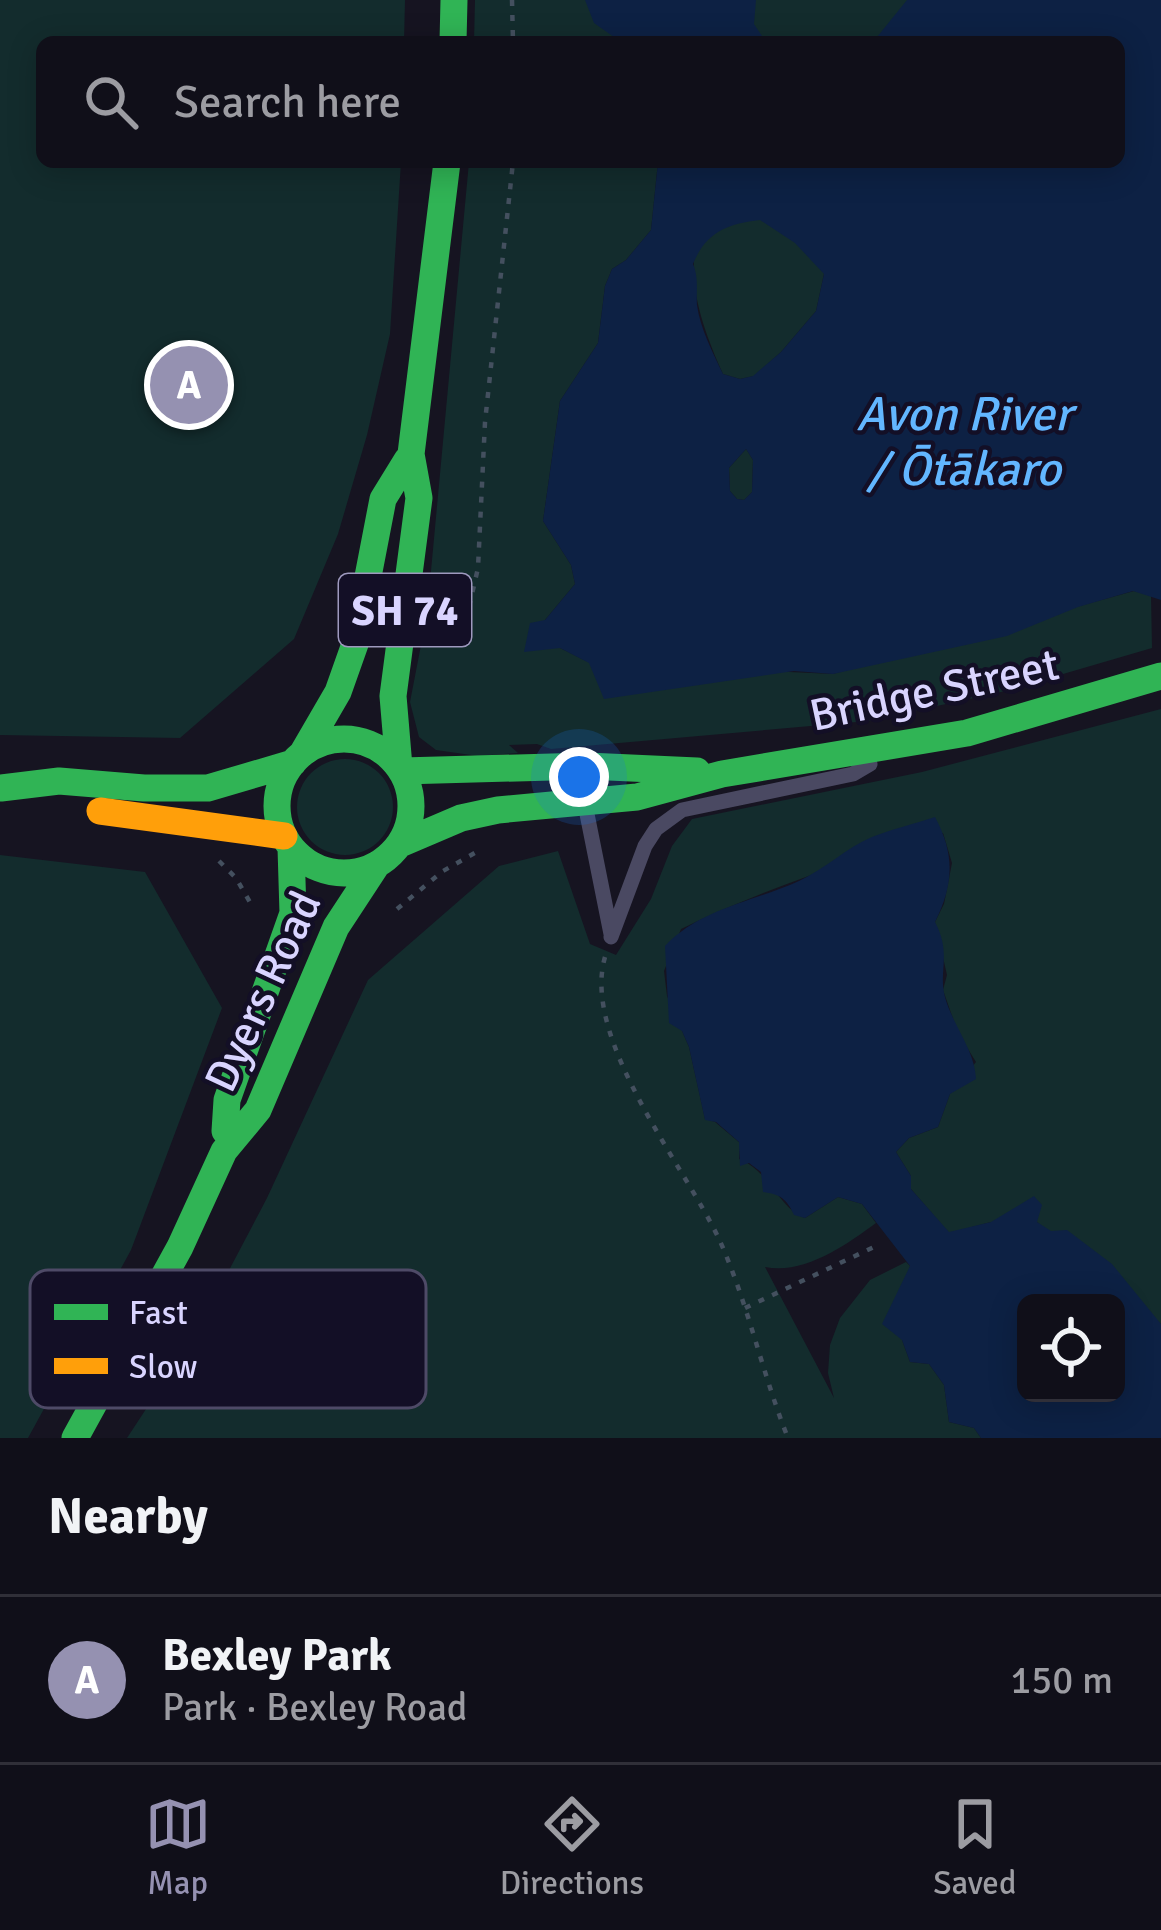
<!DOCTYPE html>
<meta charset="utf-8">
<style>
:root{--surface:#100f19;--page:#191822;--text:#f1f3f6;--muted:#9c9ca2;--line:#302f38;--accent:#9591b1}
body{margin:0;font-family:Signika,sans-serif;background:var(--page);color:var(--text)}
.controls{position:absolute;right:36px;bottom:36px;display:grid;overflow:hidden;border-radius:18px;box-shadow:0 6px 30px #0003}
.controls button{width:108px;height:108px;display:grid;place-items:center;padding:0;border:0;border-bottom:3px solid var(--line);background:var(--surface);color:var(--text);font:60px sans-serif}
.you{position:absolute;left:579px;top:777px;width:42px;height:42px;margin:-30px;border:9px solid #fff;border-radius:50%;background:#1a73e8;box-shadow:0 0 0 18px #1a73e833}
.badge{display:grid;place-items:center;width:78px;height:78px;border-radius:50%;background:var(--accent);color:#fff;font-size:39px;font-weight:700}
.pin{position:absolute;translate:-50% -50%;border:6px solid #fff;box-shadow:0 3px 12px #0006}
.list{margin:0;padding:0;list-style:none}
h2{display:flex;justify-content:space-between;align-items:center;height:156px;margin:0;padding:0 48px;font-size:51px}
h2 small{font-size:39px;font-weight:400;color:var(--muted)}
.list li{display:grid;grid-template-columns:78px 1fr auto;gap:36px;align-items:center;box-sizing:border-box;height:168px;padding:0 48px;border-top:3px solid var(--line)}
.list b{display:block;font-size:45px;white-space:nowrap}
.list p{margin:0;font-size:39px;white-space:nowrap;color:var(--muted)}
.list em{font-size:39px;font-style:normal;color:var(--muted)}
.icon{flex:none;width:66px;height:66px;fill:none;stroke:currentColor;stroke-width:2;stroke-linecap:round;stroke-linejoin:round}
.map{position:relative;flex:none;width:1161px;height:1438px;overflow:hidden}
.search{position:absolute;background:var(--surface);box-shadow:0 6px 30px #0003;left:36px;right:36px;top:36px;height:132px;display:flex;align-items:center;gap:30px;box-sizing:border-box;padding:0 42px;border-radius:18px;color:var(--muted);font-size:45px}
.sheet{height:324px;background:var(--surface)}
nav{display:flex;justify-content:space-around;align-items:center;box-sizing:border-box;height:168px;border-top:3px solid var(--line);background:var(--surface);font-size:33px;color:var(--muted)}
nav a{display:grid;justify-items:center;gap:6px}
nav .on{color:var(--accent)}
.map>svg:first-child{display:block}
.green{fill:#132c2d}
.water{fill:#0d2144;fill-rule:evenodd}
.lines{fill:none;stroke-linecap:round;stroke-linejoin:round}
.path{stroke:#44505f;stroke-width:4.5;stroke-dasharray:6 9;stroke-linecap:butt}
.lane{stroke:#4a4962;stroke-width:15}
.fast{stroke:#30b455;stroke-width:27}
.slow{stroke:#ff9f0a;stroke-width:27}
.labels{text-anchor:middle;stroke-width:9;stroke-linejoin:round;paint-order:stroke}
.shield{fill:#130f26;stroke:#9e99be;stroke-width:3}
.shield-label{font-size:42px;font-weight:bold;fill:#d9d4ff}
.street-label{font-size:45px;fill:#d9d4ff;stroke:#130f26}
.water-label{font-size:48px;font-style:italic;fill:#62b6ff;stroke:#130f26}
.key{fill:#130f26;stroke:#4e4a67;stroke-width:3}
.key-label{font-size:33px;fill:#d9d4ff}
</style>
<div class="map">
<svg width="1161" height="1438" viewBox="0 0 1161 1438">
<rect width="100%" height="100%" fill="#161421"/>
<path class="green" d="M0 0H405L404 42H42V162H401L390 334 367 435 338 534 294 639 180 738 0 735Z
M475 0H989L933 42H474Z
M469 162H658L651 230 626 260 612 269 605 286 598 343 560 401 543 521 571 565 575 584 545 620 560 648 590 663 833 674 1134 591 1151 596 1152 648 1001 692 868 721 551 749 537 744 509 745 518 753 478 756 436 750 419 737 410 702 427 614Z
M735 193 817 251 824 274 816 311 781 352 754 376 740 379 723 374C706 336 687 287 696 247 701 229 723 208 735 193Z
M746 449 753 460 752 492 744 500 737 499 730 491 729 468Z
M1161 709V1324L1037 1222H991L949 1233 911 1189V1176L896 1152 909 1138 938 1127 950 1094 976 1062 958 1033 943 990 947 975 935 922 944 904 952 863 943 833C853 859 766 888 681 929L664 971 667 996 689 1047 705 1119 715 1122 740 1143 739 1159C769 1170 780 1210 805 1218L838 1197 862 1204 876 1223C846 1245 804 1275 765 1267L834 1398 828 1373 830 1345 840 1318 870 1280 906 1262 910 1266 902 1340 910 1362 929 1364 944 1385 949 1422 974 1428 981 1438H127L196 1333 267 1198 368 980 499 866 558 851 590 944 616 955 651 899 672 846 692 819 922 772Z
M297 807a48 48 0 1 1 96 0a48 48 0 1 1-96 0Z
M0 855 145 872 222 1008 131 1250 28 1438H0Z"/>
<path class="water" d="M585 0H756L754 24 766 42H621L594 23Z
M907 0H1161V600L1133 591 1078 607 1007 636 833 674 794 671 604 699 589 663 560 648 524 652 530 623 545 620 575 584 571 565 543 521 560 401 598 343 605 286 612 269 626 260 651 230 658 162H1119V42H873ZM760 220 795 243 824 274 816 311 781 352 753 376 740 379 723 374C713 353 700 328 697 305 696 290 699 279 693 264 706 232 727 224 760 220ZM746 449 753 460 752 492 744 500 737 499 730 491 729 468Z
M935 817C955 854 954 884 935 922 952 954 938 971 945 997 953 1026 975 1050 976 1079L950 1094 938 1127 909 1138 896 1152 911 1176V1189L949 1232 991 1222 1034 1196 1042 1205 1037 1222 1051 1231 1067 1230 1112 1264 1161 1324V1438H981L974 1428 949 1422 944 1385 929 1364 910 1362 902 1340 882 1324 910 1266 862 1204 838 1197 805 1218 794 1215C787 1199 780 1194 763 1192L761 1172 749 1163 740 1166 739 1142 716 1122 705 1120 689 1047 682 1031 669 1023 665 946C701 908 753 902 799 881 825 869 846 848 872 837 892 829 914 824 935 817ZM1116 1303V1393H1026V1303Z"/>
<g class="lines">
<path class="path" d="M512 0 513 42
M439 640 469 607 478 568 485 422 513 162
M219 861 236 878 251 904
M397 909 443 871 480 850
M605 957C581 1039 684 1165 719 1239 748 1303 762 1373 788 1438
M745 1308 876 1246"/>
<path class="lane" d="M585 804 611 934
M611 937 645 846 656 829 682 810 853 774 870 764"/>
<path class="fast" d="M453 42 454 0
M277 806a67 67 0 1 1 134 0a67 67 0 1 1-134 0Z
M302 754 338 692 355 644 383 499 407 460
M399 767 393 696 419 498 411 454 447 162
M402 771 587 766 697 771
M1 788 59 781 144 788H208L293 763
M400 844 461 818 498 810 637 797 722 774 967 733 1161 676
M225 1131 227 1100 293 913 291 848
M75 1438 180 1247 224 1151 258 1110 336 927 376 866"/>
<path class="slow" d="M100 811 284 836"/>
</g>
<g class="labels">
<rect class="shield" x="339" y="574" width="132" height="72" rx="9"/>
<g class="shield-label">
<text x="405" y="625">SH 74</text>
</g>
<g class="street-label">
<text transform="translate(934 689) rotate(-12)" y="16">Bridge Street</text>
<text transform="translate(262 991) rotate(-65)" y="16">Dyers Road</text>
</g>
<g class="water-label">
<text x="964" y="430">Avon River<tspan x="964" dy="55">/ Ōtākaro</tspan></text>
</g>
</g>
<rect x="30" y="1270" width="396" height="138" rx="18" class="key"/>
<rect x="54" y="1304" width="54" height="16" fill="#30b455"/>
<rect x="54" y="1358" width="54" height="16" fill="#ff9f0a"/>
<g class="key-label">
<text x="129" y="1324">Fast</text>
<text x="129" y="1378">Slow</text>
</g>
</svg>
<div class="controls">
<button><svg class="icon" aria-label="locate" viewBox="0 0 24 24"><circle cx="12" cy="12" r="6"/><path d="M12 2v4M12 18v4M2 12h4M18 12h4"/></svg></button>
</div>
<div class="you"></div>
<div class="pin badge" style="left:189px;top:385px">A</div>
<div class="search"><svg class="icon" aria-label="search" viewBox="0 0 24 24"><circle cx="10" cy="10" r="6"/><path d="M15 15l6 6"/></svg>Search here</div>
</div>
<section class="sheet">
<h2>Nearby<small></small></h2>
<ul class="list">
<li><span class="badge">A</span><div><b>Bexley Park</b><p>Park · Bexley Road</p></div><em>150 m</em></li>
</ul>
</section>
<nav>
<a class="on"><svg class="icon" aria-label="map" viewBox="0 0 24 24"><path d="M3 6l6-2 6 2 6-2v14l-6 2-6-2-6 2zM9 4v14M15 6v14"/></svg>Map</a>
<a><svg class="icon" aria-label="directions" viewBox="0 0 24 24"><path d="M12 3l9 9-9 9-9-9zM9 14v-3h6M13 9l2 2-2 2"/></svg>Directions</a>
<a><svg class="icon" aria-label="saved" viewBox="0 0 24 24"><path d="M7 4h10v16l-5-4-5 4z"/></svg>Saved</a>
</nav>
